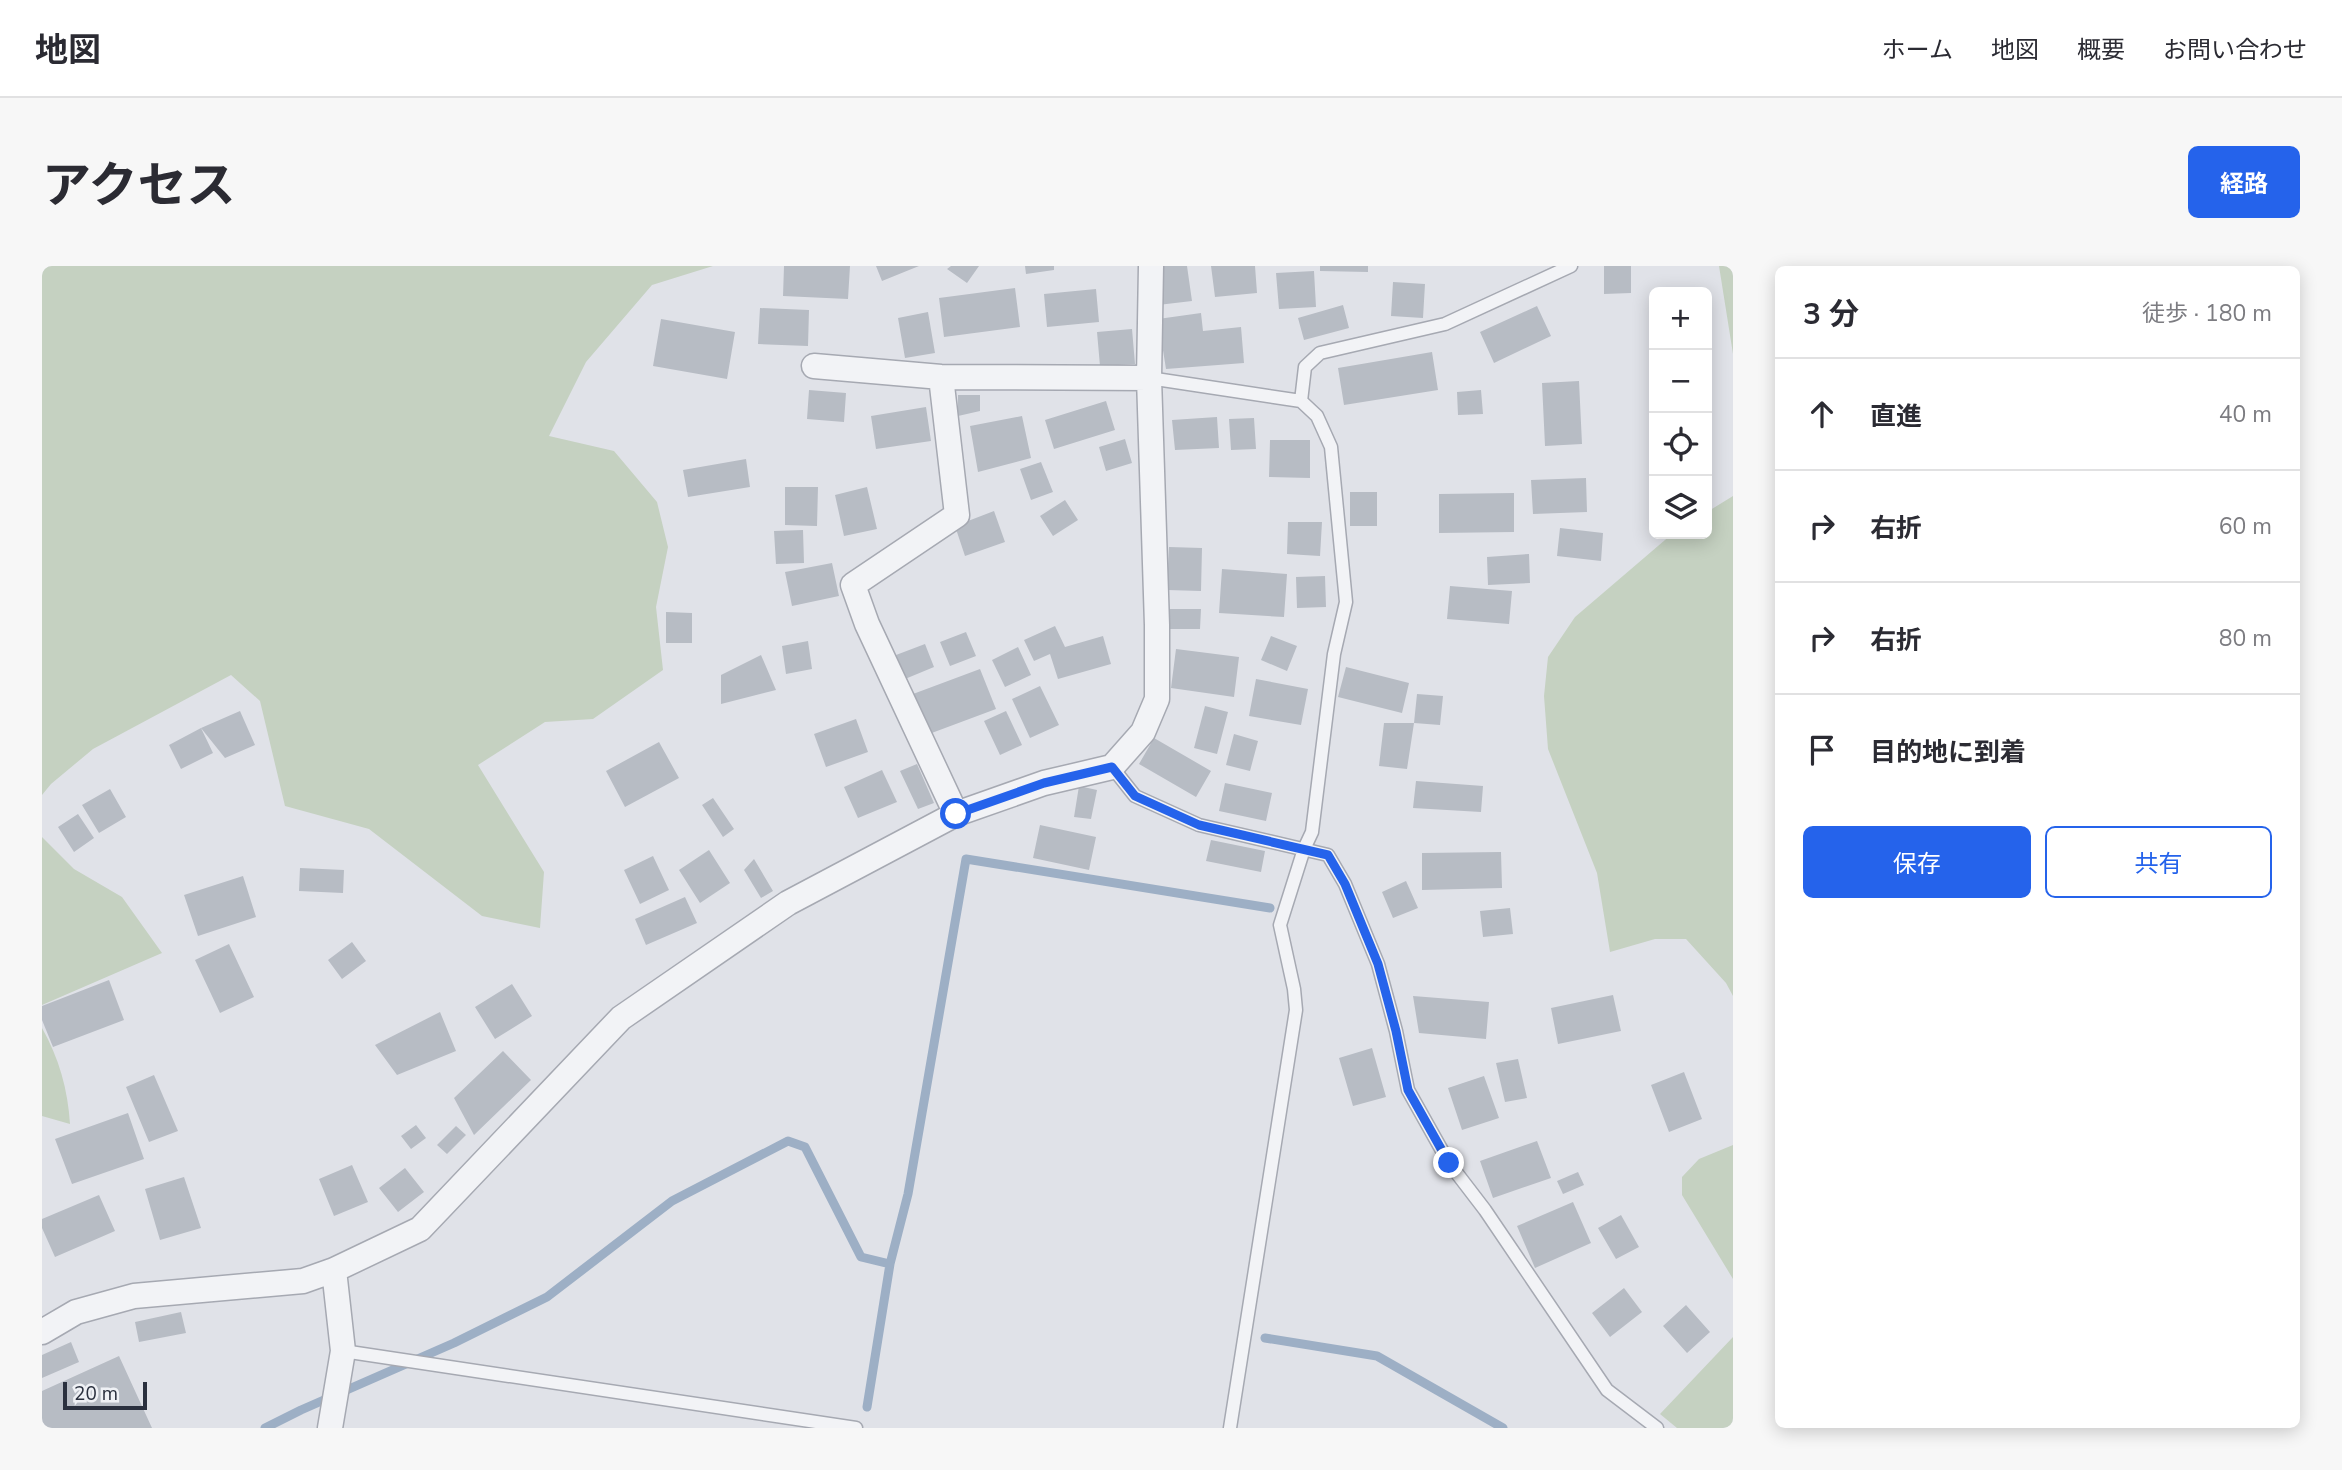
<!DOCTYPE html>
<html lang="ja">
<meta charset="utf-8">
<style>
:root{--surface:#fff;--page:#f7f7f7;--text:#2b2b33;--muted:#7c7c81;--line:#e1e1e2;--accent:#2563eb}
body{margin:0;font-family:"Nunito Sans","Noto Sans JP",sans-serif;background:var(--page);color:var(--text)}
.controls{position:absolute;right:21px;top:21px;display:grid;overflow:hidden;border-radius:10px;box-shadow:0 4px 18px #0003}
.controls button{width:63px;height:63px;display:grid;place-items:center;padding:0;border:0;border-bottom:2px solid var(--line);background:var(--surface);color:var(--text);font:35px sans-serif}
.scale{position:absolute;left:21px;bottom:18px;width:84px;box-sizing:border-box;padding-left:7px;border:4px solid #2a303e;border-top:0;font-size:19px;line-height:24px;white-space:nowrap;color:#2a303e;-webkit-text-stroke:5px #eff1f5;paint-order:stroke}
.stop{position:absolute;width:21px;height:21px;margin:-16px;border:5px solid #2563eb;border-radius:50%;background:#fff}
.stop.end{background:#2563eb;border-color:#fff;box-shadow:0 2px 7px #0008}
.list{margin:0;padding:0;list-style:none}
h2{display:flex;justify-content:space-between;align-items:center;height:91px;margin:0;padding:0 28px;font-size:30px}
h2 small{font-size:23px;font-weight:400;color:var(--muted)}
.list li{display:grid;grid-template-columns:46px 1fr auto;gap:21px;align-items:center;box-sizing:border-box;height:112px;padding:0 28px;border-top:2px solid var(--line)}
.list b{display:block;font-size:26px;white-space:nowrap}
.list em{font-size:23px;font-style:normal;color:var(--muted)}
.actions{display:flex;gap:14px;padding:21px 28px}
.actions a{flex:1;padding:16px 0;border:2px solid var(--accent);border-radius:10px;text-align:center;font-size:24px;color:var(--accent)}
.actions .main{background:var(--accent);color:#fff}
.icon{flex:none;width:38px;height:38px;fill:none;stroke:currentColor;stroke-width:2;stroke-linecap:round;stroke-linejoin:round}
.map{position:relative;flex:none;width:1691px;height:1162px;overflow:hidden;border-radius:10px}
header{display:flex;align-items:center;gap:42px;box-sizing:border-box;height:98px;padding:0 35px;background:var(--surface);border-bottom:2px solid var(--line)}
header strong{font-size:33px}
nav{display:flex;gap:38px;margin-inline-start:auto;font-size:24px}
.intro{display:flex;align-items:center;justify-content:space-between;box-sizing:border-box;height:168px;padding:0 42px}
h1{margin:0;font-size:49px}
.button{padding:18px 32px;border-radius:10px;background:var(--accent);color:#fff;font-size:24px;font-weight:700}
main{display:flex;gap:42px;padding:0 42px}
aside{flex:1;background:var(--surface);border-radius:10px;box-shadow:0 4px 18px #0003}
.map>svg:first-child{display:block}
.green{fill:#c5d1c1}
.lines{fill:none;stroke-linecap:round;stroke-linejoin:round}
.stream{stroke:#9dafc5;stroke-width:9}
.building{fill:#b7bcc4}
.service-casing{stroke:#a6a9b2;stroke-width:15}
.minor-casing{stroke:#a6a9b2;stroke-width:27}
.service{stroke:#f2f3f6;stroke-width:12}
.minor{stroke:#f2f3f6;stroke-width:24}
.route{stroke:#2563eb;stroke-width:9}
</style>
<header>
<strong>地図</strong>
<nav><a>ホーム</a><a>地図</a><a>概要</a><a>お問い合わせ</a></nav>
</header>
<div class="intro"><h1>アクセス</h1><a class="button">経路</a></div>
<main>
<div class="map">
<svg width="1691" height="1162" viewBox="0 0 1691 1162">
<rect width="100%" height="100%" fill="#e0e2e8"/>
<path class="green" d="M0 0H671L610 19 544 96 507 170 572 185 615 236 626 281 614 341 621 404 551 453 503 456 436 499 502 606 498 662 440 650 327 563 243 540 218 435 189 409 51 483 9 518 0 529Z
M1677 0H1691V88Z
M1691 230V730L1684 717 1644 673H1613L1568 686 1555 607 1506 483 1502 430 1506 391 1533 351 1630 268H1665V246Z
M0 571 32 603 80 631 120 687 0 739Z
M0 762C17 792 26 824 28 858L0 850Z
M1691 879V1013L1640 929V911L1657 893Z
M1691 1071V1162H1635L1618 1148Z"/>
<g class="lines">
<path class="stream" d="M1223 1072 1335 1090 1461 1162
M825 1141 848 998 866 928 924 593 1228 642
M223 1162 259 1144 412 1077 505 1031 630 935 746 875 763 881 819 991 848 998"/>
</g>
<path class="building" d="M742 0H808L806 33 741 30Z
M834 0H877L840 15Z
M909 0H937L925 17 905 3Z
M983 0H1012V4L984 8Z
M1111 0H1145L1150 35 1116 39Z
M1169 0H1213L1215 27 1173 31Z
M1278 0H1326V6L1278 5Z
M1562 0H1589V27L1562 28Z
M1272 5 1274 41 1237 43 1234 7Z
M1351 16 1383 18 1381 52 1349 50Z
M973 22 978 61 902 71 897 32Z
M1054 23 1057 56 1005 61 1002 28Z
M1301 39 1307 62 1262 74 1256 52Z
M1495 40 1509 70 1452 97 1438 66Z
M718 42 767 44 766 80 716 78Z
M886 46 893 87 863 92 856 52Z
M1159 47 1161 65 1199 61 1202 97 1124 103 1116 53Z
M619 53 693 66 685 113 611 100Z
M1090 63 1093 98 1058 100 1055 66Z
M1390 86 1396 124 1302 139 1296 102Z
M1537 115 1540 178 1503 180 1500 117Z
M767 124 804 127 802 156 765 153Z
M1439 124 1441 148 1416 149 1415 126Z
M916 129H938V145L916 150Z
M1064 135 1073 164 1012 183 1003 154Z
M884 141 889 175 834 183 829 150Z
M980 150 989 192 936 206 928 160Z
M1175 151 1177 182 1133 184 1130 154Z
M1212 152 1214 183 1189 184 1187 153Z
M1083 173 1090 197 1064 205 1057 181Z
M1228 174H1268V212L1227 211Z
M704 193 708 221 646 231 641 204Z
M999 196 1011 226 989 234 978 203Z
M1544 212 1545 246 1491 248 1489 214Z
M743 221H776L775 260 743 259Z
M825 221 835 263 802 270 793 229Z
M1308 226H1335V260H1308Z
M1472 227V266L1397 267V228Z
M1023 234 1036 254 1011 270 998 250Z
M952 245 963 276 923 290 913 260Z
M1246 256H1280L1278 290 1245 288Z
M1518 262 1561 267 1559 295 1515 290Z
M761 264 762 297 734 298 732 265Z
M1127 281 1160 282 1159 325 1125 324Z
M1487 288 1488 317 1446 319 1445 291Z
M790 297 797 330 750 340 743 306Z
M1180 303 1245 308 1242 351 1177 347Z
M1283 310 1284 341 1255 342 1254 311Z
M1408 320 1470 325 1467 358 1405 353Z
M1127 343H1159L1158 363H1127Z
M624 346 650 347V377H624Z
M1013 360 1023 381 1061 370 1069 398 1016 413 1008 388 992 395 982 374Z
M924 366 934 390 908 400 898 376Z
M1229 370 1255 380 1245 405 1219 394Z
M766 375 770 403 744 408 740 380Z
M883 378 892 401 863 413 854 389Z
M976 381 989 409 963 421 950 394Z
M1134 383 1197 391 1192 431 1129 422Z
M719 389 734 424 679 438V409Z
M1304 401 1367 417 1360 447 1296 431Z
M938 403 954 443 887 468 871 428Z
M1214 413 1266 423 1259 459 1207 450Z
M998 420 1017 459 988 472 970 433Z
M1375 428 1401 430 1398 459 1372 457Z
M1163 440 1186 446 1175 488 1152 482Z
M198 445 213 479 183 492 159 462 171 487 139 503 127 479 159 462Z
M964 445 980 479 958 489 942 455Z
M814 453 826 486 784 501 772 468Z
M1342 457H1372L1365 503 1337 500Z
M1192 468 1216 475 1208 505 1184 499Z
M1112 472 1169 505 1154 531 1097 498Z
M617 476 637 512 583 541 564 505Z
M875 498 892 537 876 543 858 505Z
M840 504 855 536 816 552 802 521Z
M1374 515 1441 520 1439 546 1371 542Z
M1183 517 1230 527 1224 555 1177 545Z
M1037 520 1055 524 1049 553 1032 551Z
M68 523 84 551 57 567 40 539Z
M671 532 692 563 681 571 660 539Z
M36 548 52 572 32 586 16 561Z
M998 559 1054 571 1047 604 991 592Z
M1169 574 1223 585 1219 606 1164 595Z
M667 584 688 617 658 637 637 604Z
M1459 586 1460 622 1380 624V587Z
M611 590 627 624 598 638 582 604Z
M712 593 731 625 719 632 702 604Z
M258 602 302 604 301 627 257 625Z
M201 610 214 651 156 670 142 629Z
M1364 615 1376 642 1351 652 1340 626Z
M643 631 655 657 604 679 593 653Z
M1468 642 1471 668 1441 671 1438 645Z
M310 676 324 695 300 713 286 694Z
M187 678 212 731 178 747 153 694Z
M67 714 82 754 11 781 0 754V740Z
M470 718 490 750 453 773 433 741Z
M1571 729 1579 765 1516 778 1509 742Z
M1371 730 1447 736 1444 773 1377 767Z
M398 746 414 785 355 809 333 779Z
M1330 782 1344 831 1311 840 1297 792Z
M461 785 489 814 432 869 412 832Z
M1476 793 1485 832 1463 836 1454 797Z
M1642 806 1660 853 1627 866 1609 819Z
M112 809 136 865 107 876 84 821Z
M1442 810 1457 852 1420 864 1406 822Z
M86 847 102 893 30 918 13 873Z
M374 859 384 872 369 883 359 870Z
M414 860 424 869 405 888 395 879Z
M1495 875 1509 912 1451 932 1438 895Z
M310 899 326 936 292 950 277 913Z
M363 902 382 926 356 946 337 922Z
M1536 906 1542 919 1521 928 1515 915Z
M142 911 159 962 118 974 103 923Z
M57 929 73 965 13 991 0 962V953Z
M1531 936 1549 977 1493 1002 1475 960Z
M1579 949 1597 981 1574 993 1556 962Z
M1582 1022 1600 1046 1568 1071 1550 1047Z
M1644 1039 1668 1066 1645 1087 1621 1060Z
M139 1046 144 1067 97 1076 93 1056Z
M29 1076 37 1096 0 1112V1089Z
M77 1090 110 1162H0V1125Z"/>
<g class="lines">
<g class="service-casing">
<path id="service" d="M1107 112 1259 135 1275 150 1289 181 1304 336 1292 388 1270 566 1262 583 1238 659 1252 723 1254 744 1188 1162
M1259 135 1263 101 1278 87 1403 58 1529 0
M1070 501 1093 530 1157 559 1286 589 1303 618 1336 698 1354 765 1366 824 1407 897 1443 944 1565 1124 1615 1162
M301 1085 814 1162"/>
</g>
<g class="minor-casing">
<path id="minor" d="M772 100 899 111 1107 112
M899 111 915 249 811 319 825 358 914 548
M0 1066 34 1046 92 1030 261 1015 292 1004 378 963 579 752 746 637 914 548 1002 517 1070 501 1101 466 1115 433V359L1107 112 1109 0
M288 1162 301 1085 292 1004"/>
</g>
<use href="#service" class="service"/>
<use href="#minor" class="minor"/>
</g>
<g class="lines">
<path class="route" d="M914 548 1002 517 1070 501 1093 530 1157 559 1286 589 1303 618 1336 698 1354 765 1366 824 1407 897"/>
</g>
</svg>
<div class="controls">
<button>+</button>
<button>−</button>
<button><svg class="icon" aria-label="locate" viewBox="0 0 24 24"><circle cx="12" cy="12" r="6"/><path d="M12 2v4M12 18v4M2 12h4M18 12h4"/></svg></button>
<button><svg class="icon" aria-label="layers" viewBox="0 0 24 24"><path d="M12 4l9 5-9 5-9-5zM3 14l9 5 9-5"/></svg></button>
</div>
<div class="scale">20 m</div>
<div class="stop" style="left:914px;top:548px"></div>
<div class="stop end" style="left:1407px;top:897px"></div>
</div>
<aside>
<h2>3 分<small>徒歩 · 180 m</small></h2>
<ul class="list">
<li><svg class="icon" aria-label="ahead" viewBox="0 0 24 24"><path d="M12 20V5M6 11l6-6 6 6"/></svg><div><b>直進</b></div><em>40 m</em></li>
<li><svg class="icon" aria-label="right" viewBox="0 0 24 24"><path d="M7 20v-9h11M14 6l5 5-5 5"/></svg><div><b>右折</b></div><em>60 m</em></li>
<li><svg class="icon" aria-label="right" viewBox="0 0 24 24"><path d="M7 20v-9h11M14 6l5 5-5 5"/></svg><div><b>右折</b></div><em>80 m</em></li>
<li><svg class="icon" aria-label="arrive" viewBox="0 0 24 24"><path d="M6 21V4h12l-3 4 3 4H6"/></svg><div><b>目的地に到着</b></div></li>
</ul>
<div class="actions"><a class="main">保存</a><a>共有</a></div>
</aside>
</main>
